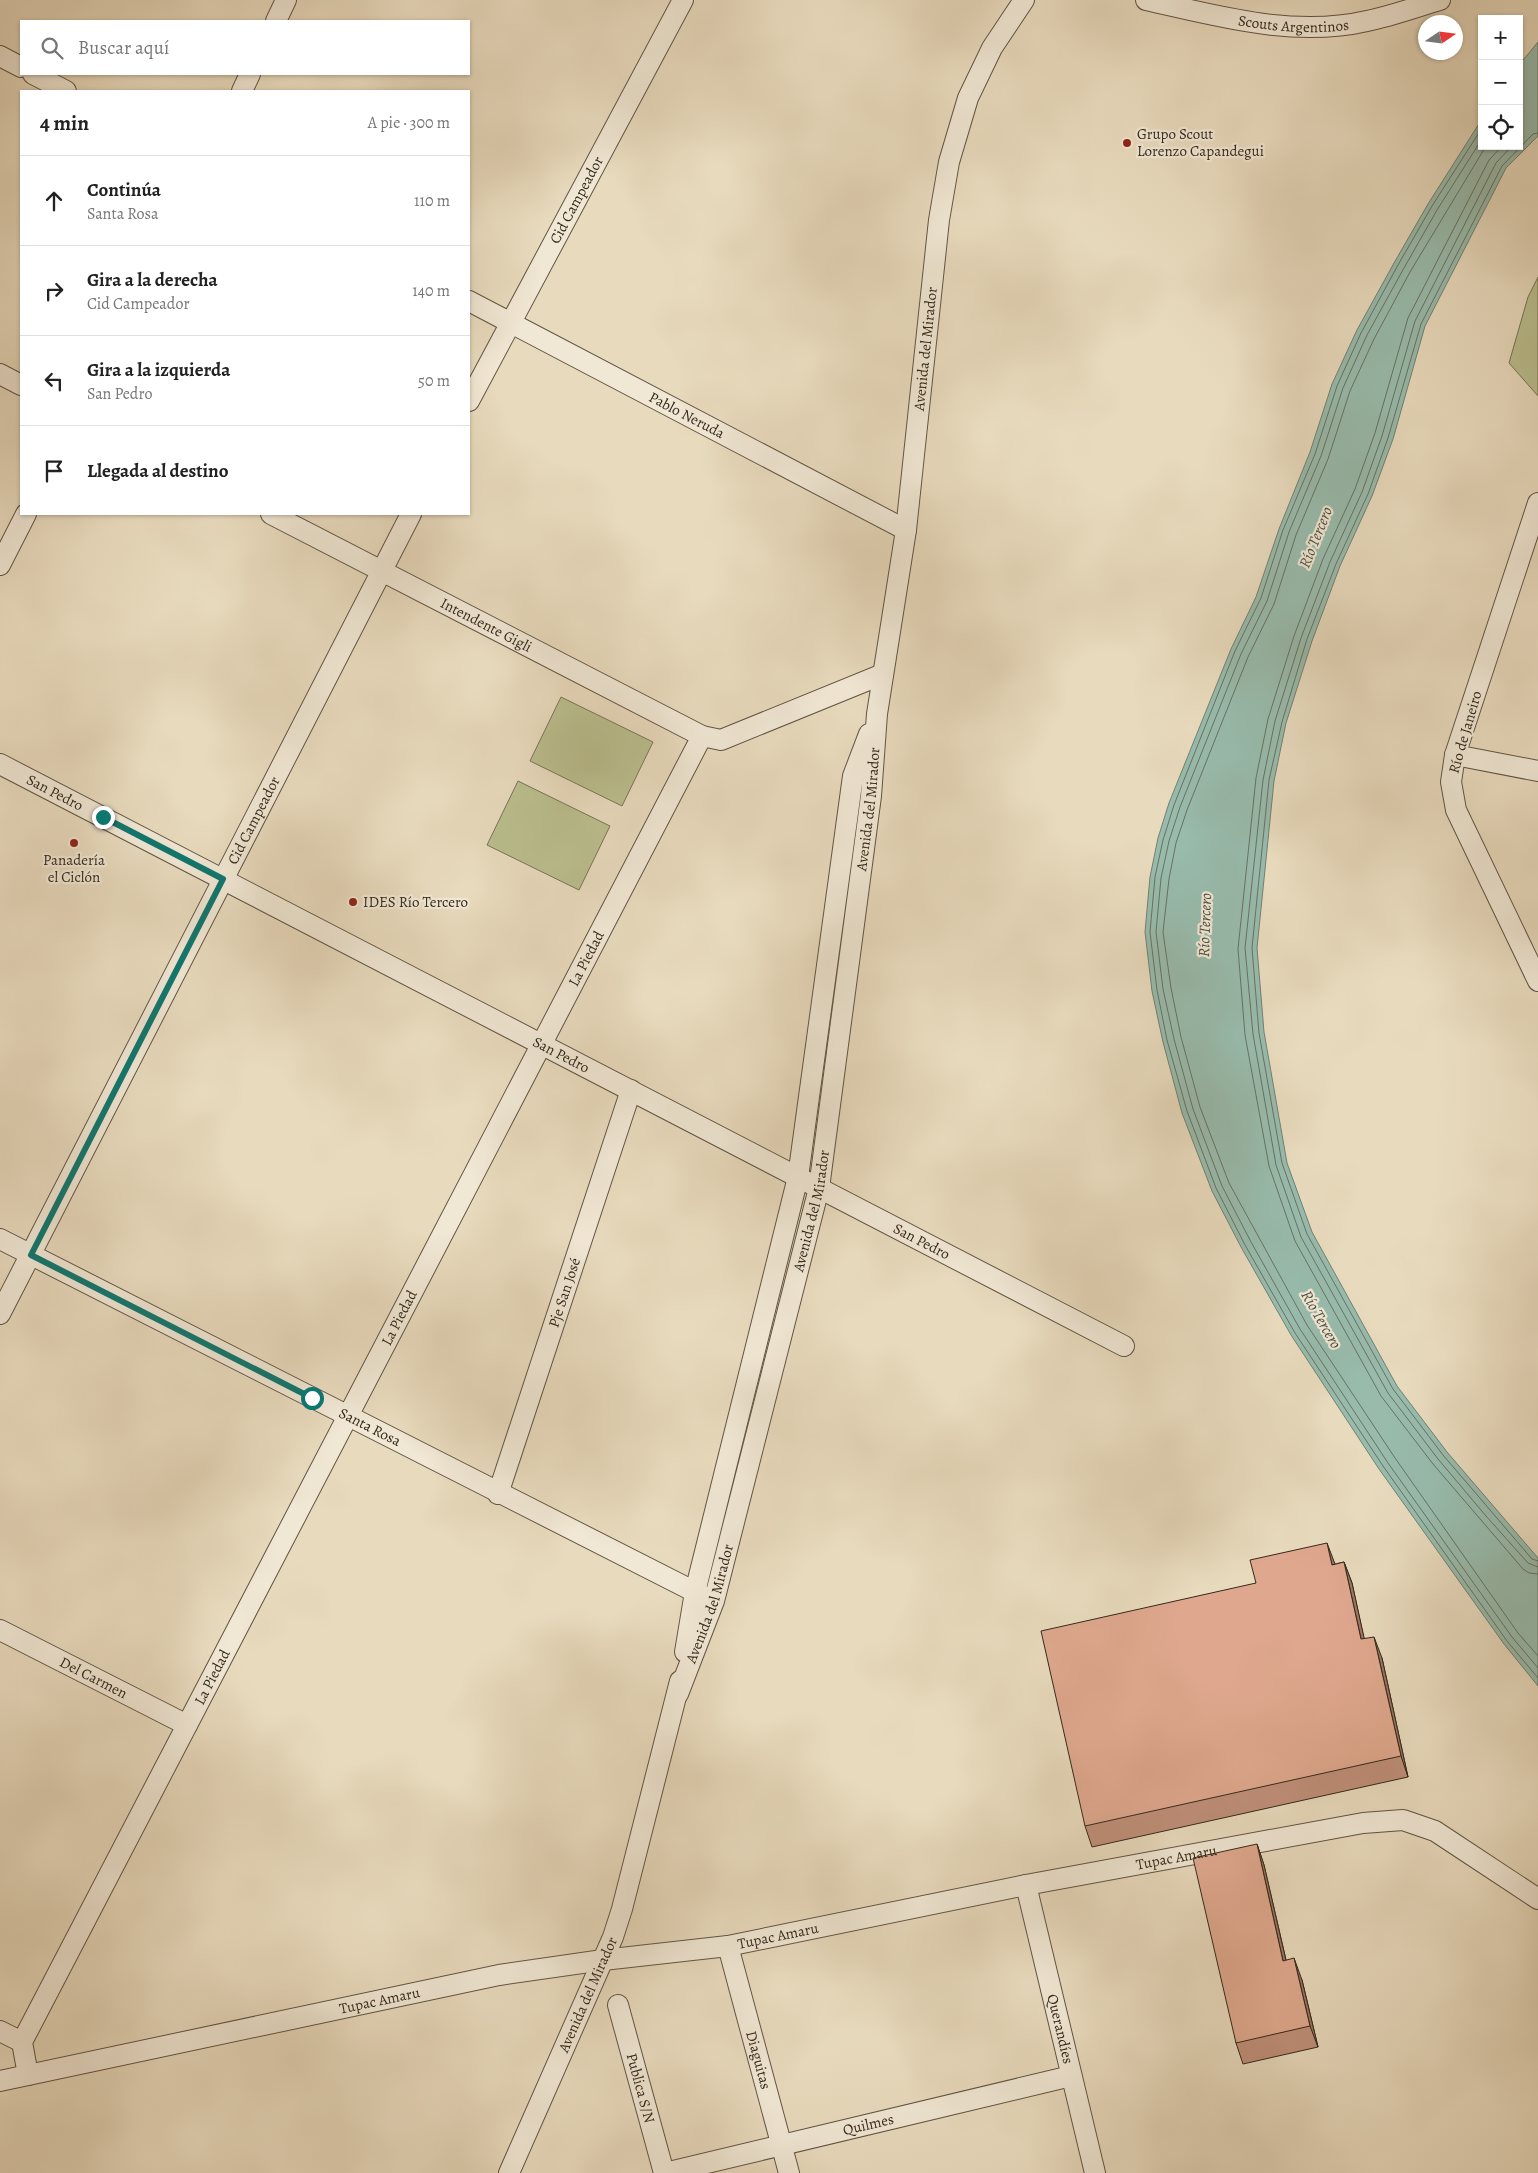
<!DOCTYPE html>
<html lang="es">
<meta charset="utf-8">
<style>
:root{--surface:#fff;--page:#f2f2f2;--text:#222;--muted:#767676;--line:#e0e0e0}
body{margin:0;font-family:Alegreya,serif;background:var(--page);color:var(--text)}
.controls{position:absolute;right:15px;top:15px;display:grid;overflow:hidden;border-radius:0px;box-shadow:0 1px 4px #0004}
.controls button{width:45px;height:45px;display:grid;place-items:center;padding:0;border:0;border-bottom:1px solid var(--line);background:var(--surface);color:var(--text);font:25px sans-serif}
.compass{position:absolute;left:1418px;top:15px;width:45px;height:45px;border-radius:50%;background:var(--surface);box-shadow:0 1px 4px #0004;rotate:77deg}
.stop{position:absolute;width:15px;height:15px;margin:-11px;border:4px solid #0f766e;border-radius:50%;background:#fff}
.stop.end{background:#0f766e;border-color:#fff;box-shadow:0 1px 5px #0008}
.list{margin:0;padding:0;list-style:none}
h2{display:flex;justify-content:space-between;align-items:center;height:65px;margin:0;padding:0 20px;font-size:21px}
h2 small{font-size:16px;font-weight:400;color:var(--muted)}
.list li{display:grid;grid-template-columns:32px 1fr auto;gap:15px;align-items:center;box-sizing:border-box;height:90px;padding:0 20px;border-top:1px solid var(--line)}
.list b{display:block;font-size:19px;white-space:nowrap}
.list p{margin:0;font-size:16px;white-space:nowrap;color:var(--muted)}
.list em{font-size:16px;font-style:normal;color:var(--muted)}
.icon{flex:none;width:28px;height:28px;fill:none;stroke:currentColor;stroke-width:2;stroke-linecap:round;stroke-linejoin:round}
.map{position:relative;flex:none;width:1538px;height:2173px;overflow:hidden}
.search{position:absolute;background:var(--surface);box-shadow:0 1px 4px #0004;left:20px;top:20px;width:450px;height:55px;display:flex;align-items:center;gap:12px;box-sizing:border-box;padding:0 18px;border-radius:0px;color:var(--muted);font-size:19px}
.panel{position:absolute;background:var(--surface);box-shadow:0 1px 4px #0004;left:20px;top:90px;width:450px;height:425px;border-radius:0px}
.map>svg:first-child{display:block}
.green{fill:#babe8e;stroke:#777455}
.water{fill:#98bbac;stroke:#708172}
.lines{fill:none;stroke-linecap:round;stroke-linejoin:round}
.shore{stroke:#667264;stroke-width:1}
.minor-casing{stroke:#615544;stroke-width:22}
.minor{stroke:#f0e7d4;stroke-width:20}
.wall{fill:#c0907a;stroke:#34291c}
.shaded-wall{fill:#9c7663;stroke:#34291c}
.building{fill:#dfa88e;stroke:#34291c}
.route{stroke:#0f766e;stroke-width:6}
.poi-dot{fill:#8f2418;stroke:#f0e7d4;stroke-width:2}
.labels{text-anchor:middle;stroke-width:4.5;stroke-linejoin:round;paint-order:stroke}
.street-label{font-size:15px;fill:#34291c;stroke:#f0e7d4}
.poi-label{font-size:15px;fill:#34291c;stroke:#f0e7d4;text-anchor:start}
.water-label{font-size:16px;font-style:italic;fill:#4d4e40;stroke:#f0e7d4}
</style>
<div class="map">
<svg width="1538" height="2173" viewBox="0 0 1538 2173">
<rect width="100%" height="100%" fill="#e8dabd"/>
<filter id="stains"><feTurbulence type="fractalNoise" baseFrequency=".004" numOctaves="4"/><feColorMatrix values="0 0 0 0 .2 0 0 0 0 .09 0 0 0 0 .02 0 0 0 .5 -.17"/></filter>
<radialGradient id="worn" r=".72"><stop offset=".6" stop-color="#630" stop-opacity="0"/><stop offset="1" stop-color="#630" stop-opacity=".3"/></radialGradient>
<path class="green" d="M1538 277V396L1509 363 1528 297Z
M561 697 653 742 622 806 530 761Z
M518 781 610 826 579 890 487 845Z"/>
<path class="water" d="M1538 42V136L1506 168 1425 326 1393 439 1372 496 1340 566 1312 641 1286 723 1274 781 1257 948 1264 1032 1287 1163 1312 1232 1397 1386 1447 1452 1538 1558V1686L1504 1644 1379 1469 1291 1335 1241 1247 1212 1191 1182 1113 1163 1042 1152 991 1145 932 1150 877 1158 838 1169 803 1231 649 1256 597 1279 529 1310 452 1332 384 1357 330 1394 263 1428 204 1482 119V146H1519V65Z"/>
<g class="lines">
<path class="shore" d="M1482 128 1432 206 1398 265 1361 333 1337 386 1315 454 1283 530 1261 598 1235 651 1174 805 1163 840 1155 877 1150 932 1157 990 1167 1040 1187 1111 1216 1188 1245 1245 1295 1333 1383 1466 1507 1641 1538 1678
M1538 133 1533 134 1502 166 1421 324 1388 438 1368 494 1336 564 1307 639 1282 722 1269 780 1252 948 1259 1033 1282 1163 1307 1234 1393 1389 1443 1455 1532 1559 1538 1561
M1482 139 1437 210 1404 268 1367 335 1343 388 1321 456 1289 532 1267 601 1241 654 1180 807 1169 841 1161 878 1156 932 1163 989 1174 1039 1193 1109 1222 1186 1251 1242 1300 1329 1388 1463 1512 1637 1538 1668
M1486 146 1410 272 1374 339 1350 391 1328 459 1296 535 1274 604 1248 657 1187 810 1176 843 1169 879 1163 932 1171 988 1181 1037 1200 1107 1229 1183 1307 1325 1395 1458 1518 1633 1538 1656
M1502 146 1489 160 1408 318 1375 433 1355 489 1323 559 1294 636 1268 719 1256 778 1238 949 1245 1035 1269 1166 1295 1241 1381 1396 1433 1464 1523 1569 1529 1573 1538 1574
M1512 146 1496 163 1415 321 1382 436 1362 492 1330 562 1301 638 1275 721 1263 780 1245 948 1253 1034 1276 1165 1301 1237 1388 1393 1438 1459 1486 1516 1528 1563 1538 1567"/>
<g class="minor-casing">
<g id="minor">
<path id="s1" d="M1146 0C1218 16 1294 38 1367 21 1392 16 1416 7 1440 0"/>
<path d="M276 21 286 0"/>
<path d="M0 56 21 67"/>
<path d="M33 74 66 91"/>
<path d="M242 91 250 74"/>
<path id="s2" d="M469 301 906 530"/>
<path d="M0 374 21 385"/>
<path id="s3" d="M469 401 683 0"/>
<path d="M1538 503 1455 755 1451 782 1456 810 1538 981"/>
<path id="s4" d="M271 514 702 736"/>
<path d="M0 565 26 514"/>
<path d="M1455 755 1538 771"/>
<path id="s5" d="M0 764 1124 1346"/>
<path id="s6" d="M0 1239 705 1597"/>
<path id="s7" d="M0 1314 411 514"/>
<path id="s8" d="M498 1494 631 1090"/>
<path id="s9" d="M0 1630 187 1725"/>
<path d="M685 1652 695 1592 798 1177 853 776 869 734"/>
<path id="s10" d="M678 1694 714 1601 819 1188 871 796 877 714 906 530 939 220 949 162 968 98 992 48 1024 0"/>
<path id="s11" d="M1026 1885 1095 2173"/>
<path id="s12" d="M728 1946 789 2173"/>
<path id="s13" d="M618 2005 664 2173"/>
<path d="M0 2031 22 2042"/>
<path id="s14" d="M28 2075 22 2042 702 736 721 740 883 674"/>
<path id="s15" d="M0 2081 499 1975 603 1960 728 1946 1026 1885 1363 1823 1403 1820 1435 1831 1538 1899"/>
<path id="s16" d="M509 2173 613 1937 622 1909 680 1681"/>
<path id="s17" d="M665 2173 1071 2076"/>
</g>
</g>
<use href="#minor" class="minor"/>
</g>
<path class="wall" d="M1344 1562 1352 1583 1364 1639 1382 1658 1408 1777 1092 1847 1085 1826 1256 1583Z
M1257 1844 1264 1865 1286 1960 1302 1980 1318 2047 1243 2064 1236 2043Z"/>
<path class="shaded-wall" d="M1327 1543 1335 1564 1332 1565Z
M1344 1562 1352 1583 1369 1660 1361 1639Z
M1374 1637 1382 1658 1408 1777 1401 1756Z
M1257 1844 1264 1865 1291 1982 1283 1961Z
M1294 1958 1302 1980 1318 2047 1310 2026Z"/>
<path class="building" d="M1327 1543 1332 1565 1344 1562 1361 1639 1374 1637 1401 1756 1085 1826 1041 1631 1256 1583 1250 1560Z
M1257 1844 1283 1961 1294 1958 1310 2026 1236 2043 1193 1858Z"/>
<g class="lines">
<path class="route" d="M103 817 223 879 31 1255 312 1398"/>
</g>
<g class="poi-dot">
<circle cx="1127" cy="143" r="5"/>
<circle cx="74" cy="843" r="5"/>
<circle cx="353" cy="902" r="5"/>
</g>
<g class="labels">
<g class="street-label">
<text dy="5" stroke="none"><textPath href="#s1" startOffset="150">Scouts Argentinos</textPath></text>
<text dy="5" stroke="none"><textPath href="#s3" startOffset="228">Cid Campeador</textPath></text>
<text dy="5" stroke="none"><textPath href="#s10" startOffset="1372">Avenida del Mirador</textPath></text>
<text dy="5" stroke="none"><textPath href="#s2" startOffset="246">Pablo Neruda</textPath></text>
<text dy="5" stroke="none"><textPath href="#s4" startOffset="242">Intendente Gigli</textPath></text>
<text transform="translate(1465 732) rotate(-74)" y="5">Río de Janeiro</text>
<text dy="5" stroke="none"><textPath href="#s5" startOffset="62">San Pedro</textPath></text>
<text dy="5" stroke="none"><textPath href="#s10" startOffset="908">Avenida del Mirador</textPath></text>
<text dy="5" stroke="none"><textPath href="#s7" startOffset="555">Cid Campeador</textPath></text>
<text dy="5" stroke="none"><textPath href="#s14" startOffset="1255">La Piedad</textPath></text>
<text dy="5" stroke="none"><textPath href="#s5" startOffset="632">San Pedro</textPath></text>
<text dy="5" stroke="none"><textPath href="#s10" startOffset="502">Avenida del Mirador</textPath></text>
<text dy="5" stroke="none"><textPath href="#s5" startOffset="1038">San Pedro</textPath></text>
<text dy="5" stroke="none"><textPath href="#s8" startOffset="212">Pje San José</textPath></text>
<text dy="5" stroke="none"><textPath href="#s14" startOffset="850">La Piedad</textPath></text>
<text dy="5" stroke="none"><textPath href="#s6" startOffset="415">Santa Rosa</textPath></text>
<text dy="5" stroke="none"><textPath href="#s10" startOffset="96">Avenida del Mirador</textPath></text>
<text dy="5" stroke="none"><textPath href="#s14" startOffset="445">La Piedad</textPath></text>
<text dy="5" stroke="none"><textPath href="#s9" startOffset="105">Del Carmen</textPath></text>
<text dy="5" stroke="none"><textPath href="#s15" startOffset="1198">Tupac Amaru</textPath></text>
<text dy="5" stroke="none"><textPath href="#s15" startOffset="792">Tupac Amaru</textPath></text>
<text dy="5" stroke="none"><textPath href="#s16" startOffset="195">Avenida del Mirador</textPath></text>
<text dy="5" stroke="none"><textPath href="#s15" startOffset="388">Tupac Amaru</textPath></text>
<text dy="5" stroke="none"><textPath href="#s11" startOffset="148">Querandíes</textPath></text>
<text dy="5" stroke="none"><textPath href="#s12" startOffset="118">Diaguitas</textPath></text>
<text dy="5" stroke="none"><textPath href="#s13" startOffset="86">Publica S/N</textPath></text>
<text dy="5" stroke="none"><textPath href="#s17" startOffset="209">Quilmes</textPath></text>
</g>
<g class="poi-label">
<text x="1137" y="139">Grupo Scout<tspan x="1137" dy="17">Lorenzo Capandegui</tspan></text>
<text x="74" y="865" text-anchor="middle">Panadería<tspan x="74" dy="17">el Ciclón</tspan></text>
<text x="363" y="907">IDES Río Tercero</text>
</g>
<g class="water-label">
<text transform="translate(1315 537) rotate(-68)" y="6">Río Tercero</text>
<text transform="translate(1204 925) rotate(-88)" y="6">Río Tercero</text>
<text transform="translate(1322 1319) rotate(60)" y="6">Río Tercero</text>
</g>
</g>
<rect width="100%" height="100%" filter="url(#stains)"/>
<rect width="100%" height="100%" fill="url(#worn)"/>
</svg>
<div class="controls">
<button>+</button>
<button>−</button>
<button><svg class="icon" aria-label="locate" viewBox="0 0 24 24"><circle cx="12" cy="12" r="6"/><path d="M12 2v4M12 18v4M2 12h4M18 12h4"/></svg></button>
</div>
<svg class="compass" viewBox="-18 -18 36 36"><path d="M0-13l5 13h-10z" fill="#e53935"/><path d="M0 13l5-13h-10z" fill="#767676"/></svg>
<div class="stop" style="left:312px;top:1398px"></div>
<div class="stop end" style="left:103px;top:817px"></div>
<div class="search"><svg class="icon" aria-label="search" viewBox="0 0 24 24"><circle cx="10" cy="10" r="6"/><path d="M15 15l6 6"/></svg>Buscar aquí</div>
<section class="panel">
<h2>4 min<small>A pie · 300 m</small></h2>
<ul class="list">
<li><svg class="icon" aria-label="ahead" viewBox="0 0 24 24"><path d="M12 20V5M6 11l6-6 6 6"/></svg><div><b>Continúa</b><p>Santa Rosa</p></div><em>110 m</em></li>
<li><svg class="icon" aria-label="right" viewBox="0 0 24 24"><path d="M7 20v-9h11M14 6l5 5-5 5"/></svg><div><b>Gira a la derecha</b><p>Cid Campeador</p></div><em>140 m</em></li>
<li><svg class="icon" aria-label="left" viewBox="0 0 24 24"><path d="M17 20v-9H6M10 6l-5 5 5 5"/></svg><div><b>Gira a la izquierda</b><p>San Pedro</p></div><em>50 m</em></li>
<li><svg class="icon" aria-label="arrive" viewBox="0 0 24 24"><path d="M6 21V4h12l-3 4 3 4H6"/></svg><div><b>Llegada al destino</b></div></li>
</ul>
</section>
</div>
